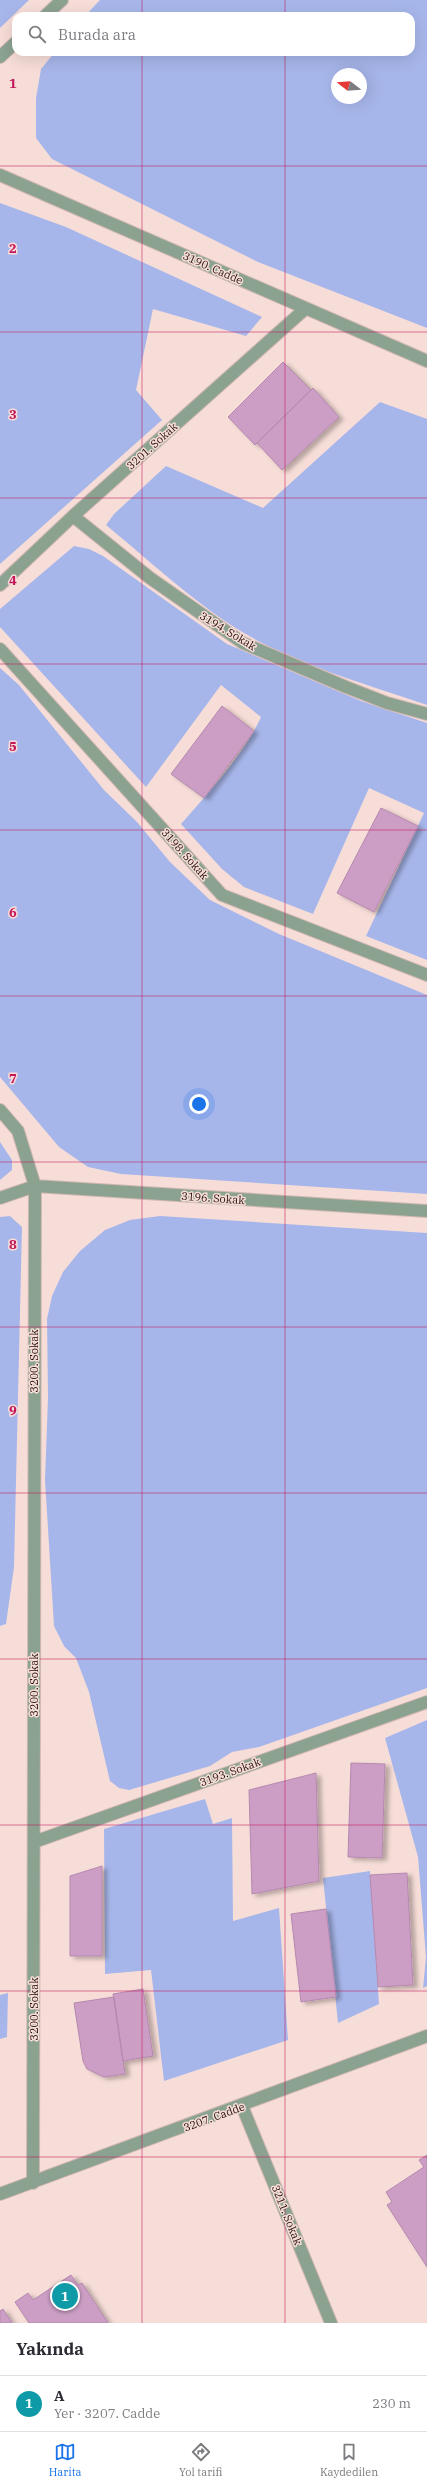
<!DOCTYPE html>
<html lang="tr">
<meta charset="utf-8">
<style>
:root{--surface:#fff;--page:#f2f2f3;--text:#2b2b33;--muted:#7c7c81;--line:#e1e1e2;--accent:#1a73e8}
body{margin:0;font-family:"IBM Plex Serif",serif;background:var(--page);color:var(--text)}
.compass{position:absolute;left:331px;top:68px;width:36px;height:36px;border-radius:50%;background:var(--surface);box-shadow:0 4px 16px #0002;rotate:287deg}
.you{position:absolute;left:199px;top:1104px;width:14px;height:14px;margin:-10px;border:3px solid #fff;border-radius:50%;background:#1a73e8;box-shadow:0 0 0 6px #1a73e833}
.badge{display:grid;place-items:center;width:26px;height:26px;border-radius:50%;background:var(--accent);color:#fff;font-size:13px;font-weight:700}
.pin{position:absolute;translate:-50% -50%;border:2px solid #fff;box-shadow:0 1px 4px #0006}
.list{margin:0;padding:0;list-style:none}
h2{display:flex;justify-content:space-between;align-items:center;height:52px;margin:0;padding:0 16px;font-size:17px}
h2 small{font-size:13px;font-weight:400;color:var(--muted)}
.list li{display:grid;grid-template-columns:26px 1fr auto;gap:12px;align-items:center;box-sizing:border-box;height:56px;padding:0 16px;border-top:1px solid var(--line)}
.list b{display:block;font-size:15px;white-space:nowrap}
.list p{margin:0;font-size:13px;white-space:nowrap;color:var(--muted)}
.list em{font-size:13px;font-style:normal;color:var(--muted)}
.icon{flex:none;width:22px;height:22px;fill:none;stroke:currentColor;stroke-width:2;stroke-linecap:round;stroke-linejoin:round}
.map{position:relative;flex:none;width:427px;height:2323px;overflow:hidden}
.search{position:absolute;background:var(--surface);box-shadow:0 4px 16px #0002;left:12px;right:12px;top:12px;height:44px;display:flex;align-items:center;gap:10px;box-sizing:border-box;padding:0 14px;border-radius:12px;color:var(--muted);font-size:15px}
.sheet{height:108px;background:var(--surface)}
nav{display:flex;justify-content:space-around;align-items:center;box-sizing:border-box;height:56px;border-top:1px solid var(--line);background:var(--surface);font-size:11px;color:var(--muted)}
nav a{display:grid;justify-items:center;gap:2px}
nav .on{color:var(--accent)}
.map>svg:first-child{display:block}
.green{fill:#a7b6ea;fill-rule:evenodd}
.building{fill:#cc9ec5;stroke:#b588ae;filter:url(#shadow)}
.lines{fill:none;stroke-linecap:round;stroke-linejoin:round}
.minor-casing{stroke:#d1b8b3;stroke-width:14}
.minor{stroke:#8ca291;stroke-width:12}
.grid{fill:none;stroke:#c2185b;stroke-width:1;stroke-opacity:0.55}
.labels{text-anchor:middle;stroke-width:3;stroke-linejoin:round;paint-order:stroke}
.street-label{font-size:11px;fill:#26100c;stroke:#f7ddd8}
.grid-label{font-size:13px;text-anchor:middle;font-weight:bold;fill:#c2185b;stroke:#f7ddd8;stroke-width:3;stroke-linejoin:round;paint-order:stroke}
</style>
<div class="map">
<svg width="427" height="2323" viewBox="0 0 427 2323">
<defs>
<filter id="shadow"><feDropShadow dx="4.5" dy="2.5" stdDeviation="2" flood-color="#0004"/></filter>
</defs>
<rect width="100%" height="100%" fill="#f7ddd8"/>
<path class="green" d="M0 0H29L0 28Z
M100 0H427V328L258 262 52 159 36 138V98L41 69 55 52H411V16H85ZM337 74H361V98H337Z
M0 203 66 227 262 317 246 336 153 309 136 390 162 420 0 564Z
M380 402 427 419V705C372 686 311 669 260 642 203 612 155 565 106 525L114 514 166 466 263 508Z
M74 546 89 549 103 556 227 644 361 701 427 723V960L366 936 424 813 369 788 313 914 244 887 222 869 181 824C206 796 247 750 261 717L221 685 146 787 0 627V609Z
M0 668 19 685 104 790 137 822 170 862 210 900 279 934 427 995V1194L121 1174 88 1167 59 1147 0 1077Z
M0 1142 12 1160V1170L0 1180Z
M10 1216 22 1227 14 1567 6 1624 0 1626V1217Z
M160 1216 427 1233V1688L259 1747 232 1752 210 1766 129 1790 119 1788 110 1781 89 1692 76 1658 64 1646 54 1626 45 1480 48 1398 47 1319 52 1296 63 1272 80 1251 105 1230 130 1220Z
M427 1720V1986L423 1988 426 1957 418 1857 385 1738Z
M205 1799 213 1824 232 1818 233 1921 279 1908 288 2040 164 2081 151 1970 105 1974 104 1829Z
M370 1871 379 2004 338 2023 323 1878Z
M8 1993 7 2037 0 2039V1995Z"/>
<path class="building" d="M283 362 311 390 255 445 228 417Z
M313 388 339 417 282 470 257 443Z
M222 706 254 731 204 798 171 774Z
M381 808 418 826 374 912 337 893Z
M351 1763 385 1764 382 1858 348 1857Z
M316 1773 319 1881 252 1894 249 1790Z
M102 1866V1956H70V1876Z
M407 1873 413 1985 378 1987 370 1875Z
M326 1909 336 1997 301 2002 291 1914Z
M143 1989 153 2056 123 2061 113 1994Z
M114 1997 125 2074 104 2077 87 2069 83 2061 74 2003Z
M427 2155V2267L387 2205 392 2202 386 2192 424 2167 419 2160Z
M71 2275 78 2285 82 2283 108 2323H29L15 2302 28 2293 33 2300Z
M3 2309 12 2323H0V2311Z"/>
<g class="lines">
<g class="minor-casing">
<path id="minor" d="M45 16 62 0
M0 57 16 42
M0 175 427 361
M73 516 150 578 243 643 346 687 387 703 427 714
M0 585 73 516 305 309
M0 649 222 895 427 975
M0 1110 18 1131 35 1186 33 2183
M0 1198 35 1186 427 1211
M34 1842 427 1702
M242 2106 331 2323
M0 2194 427 2036"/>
</g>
<use href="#minor" class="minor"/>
</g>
<path class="grid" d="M142 0V16M285 0V16M142 52V2323M285 52V2323M0 166H427M0 332H427M0 498H427M0 664H427M0 830H427M0 996H427M0 1162H427M0 1327H427M0 1493H427M0 1659H427M0 1825H427M0 1991H427M0 2157H427"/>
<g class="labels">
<g class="street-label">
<text transform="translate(213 268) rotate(24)" y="4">3190. Cadde</text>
<text transform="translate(152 446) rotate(-42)" y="4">3201. Sokak</text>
<text transform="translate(228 631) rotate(31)" y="4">3194. Sokak</text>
<text transform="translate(185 854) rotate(48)" y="4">3198. Sokak</text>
<text transform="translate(213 1198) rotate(4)" y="4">3196. Sokak</text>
<text transform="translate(34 1361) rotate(-90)" y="4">3200. Sokak</text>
<text transform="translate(34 1685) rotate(-90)" y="4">3200. Sokak</text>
<text transform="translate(230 1772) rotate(-20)" y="4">3193. Sokak</text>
<text transform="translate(34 2009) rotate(-90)" y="4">3200. Sokak</text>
<text transform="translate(214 2117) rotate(-20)" y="4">3207. Cadde</text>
<text transform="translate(287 2215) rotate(68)" y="4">3211. Sokak</text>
</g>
</g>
<g class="grid-label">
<text x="13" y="88">1</text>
<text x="13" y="253">2</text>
<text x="13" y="419">3</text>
<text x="13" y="585">4</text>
<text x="13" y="751">5</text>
<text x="13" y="917">6</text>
<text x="13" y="1083">7</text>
<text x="13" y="1249">8</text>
<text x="13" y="1415">9</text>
</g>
</svg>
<svg class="compass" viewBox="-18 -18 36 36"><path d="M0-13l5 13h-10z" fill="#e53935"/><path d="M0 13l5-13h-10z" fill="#7c7c81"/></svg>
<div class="you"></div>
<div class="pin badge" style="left:65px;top:2296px;background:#0f9aa8">1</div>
<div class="search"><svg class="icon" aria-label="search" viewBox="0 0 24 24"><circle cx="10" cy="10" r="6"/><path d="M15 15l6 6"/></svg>Burada ara</div>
</div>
<section class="sheet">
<h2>Yakında<small></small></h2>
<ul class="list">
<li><span class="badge" style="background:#0f9aa8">1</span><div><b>A</b><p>Yer · 3207. Cadde</p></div><em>230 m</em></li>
</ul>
</section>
<nav>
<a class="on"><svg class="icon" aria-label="map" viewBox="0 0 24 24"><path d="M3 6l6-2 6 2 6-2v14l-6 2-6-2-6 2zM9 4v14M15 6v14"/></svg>Harita</a>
<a><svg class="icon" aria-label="directions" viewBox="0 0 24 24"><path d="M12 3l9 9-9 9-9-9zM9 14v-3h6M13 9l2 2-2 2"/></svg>Yol tarifi</a>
<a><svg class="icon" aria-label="saved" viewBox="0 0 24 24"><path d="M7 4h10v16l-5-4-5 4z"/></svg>Kaydedilen</a>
</nav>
